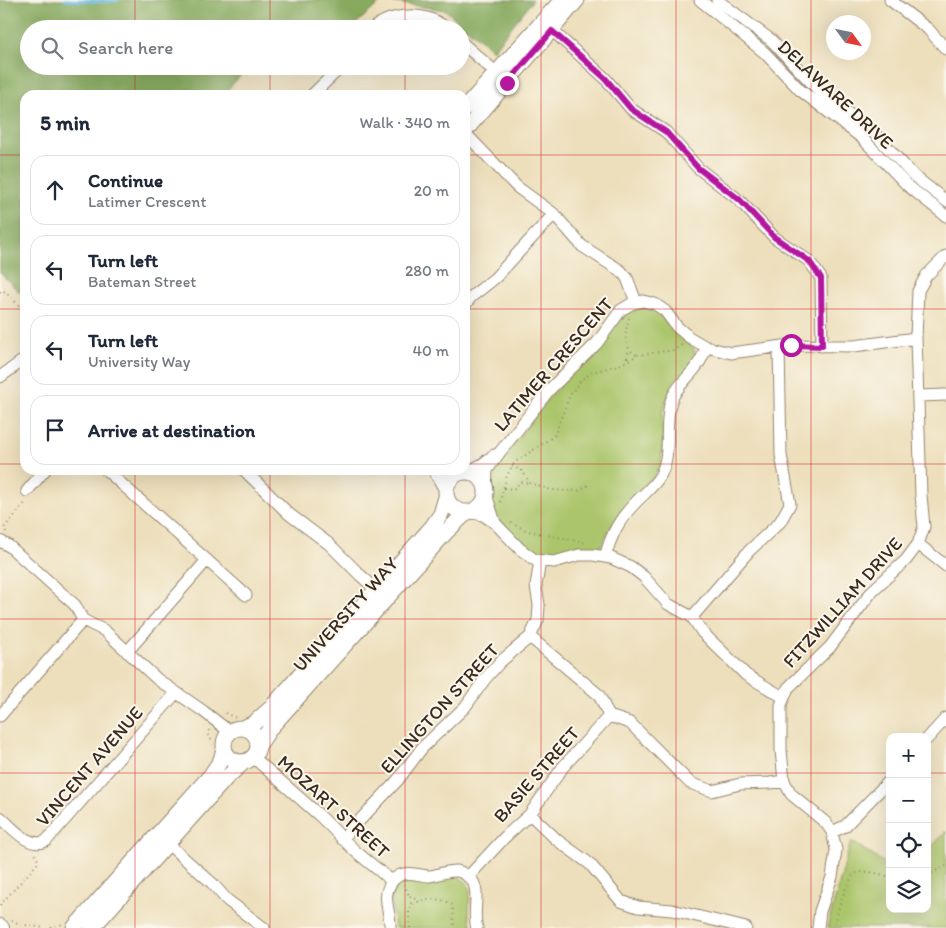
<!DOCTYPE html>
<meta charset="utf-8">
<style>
:root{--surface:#fff;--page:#f6f6f7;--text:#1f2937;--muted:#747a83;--line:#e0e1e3}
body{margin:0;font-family:Itim,sans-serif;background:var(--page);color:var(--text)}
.controls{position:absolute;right:15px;bottom:15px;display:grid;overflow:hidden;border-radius:10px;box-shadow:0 5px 20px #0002}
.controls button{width:45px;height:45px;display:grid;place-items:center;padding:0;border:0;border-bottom:1px solid var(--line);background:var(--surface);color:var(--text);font:25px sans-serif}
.compass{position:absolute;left:826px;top:15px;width:45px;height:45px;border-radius:50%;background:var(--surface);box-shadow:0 5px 20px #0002;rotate:123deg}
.stop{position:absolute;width:15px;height:15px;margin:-11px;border:4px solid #b5179e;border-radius:50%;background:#fff}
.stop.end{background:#b5179e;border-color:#fff;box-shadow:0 1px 5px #0008}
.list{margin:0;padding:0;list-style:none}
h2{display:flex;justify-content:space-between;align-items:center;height:65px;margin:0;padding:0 20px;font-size:21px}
h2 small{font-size:16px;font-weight:400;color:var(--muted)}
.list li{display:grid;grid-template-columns:32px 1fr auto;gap:15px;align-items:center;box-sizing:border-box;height:70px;margin:0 10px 10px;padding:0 10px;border:1px solid var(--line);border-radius:15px}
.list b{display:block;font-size:19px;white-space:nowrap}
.list p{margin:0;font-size:16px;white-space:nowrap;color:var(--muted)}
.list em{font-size:16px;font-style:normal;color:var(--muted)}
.icon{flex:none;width:28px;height:28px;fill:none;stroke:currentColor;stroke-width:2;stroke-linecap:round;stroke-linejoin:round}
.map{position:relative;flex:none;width:946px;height:928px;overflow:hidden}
.search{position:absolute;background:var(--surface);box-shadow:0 5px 20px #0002;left:20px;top:20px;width:450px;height:55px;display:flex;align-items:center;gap:12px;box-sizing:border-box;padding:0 18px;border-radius:28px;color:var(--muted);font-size:19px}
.panel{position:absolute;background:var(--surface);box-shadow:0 5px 20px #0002;left:20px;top:90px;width:450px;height:385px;border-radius:15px}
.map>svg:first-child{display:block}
.green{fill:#aac56b;stroke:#727844}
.forest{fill:#87aa5f;stroke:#616a3e}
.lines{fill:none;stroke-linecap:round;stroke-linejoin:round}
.stream{stroke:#6cbbe6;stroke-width:3}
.minor-casing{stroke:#94846d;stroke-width:13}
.tertiary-casing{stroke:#94846d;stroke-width:17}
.secondary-casing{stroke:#94846d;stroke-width:18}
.path{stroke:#94846d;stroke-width:2;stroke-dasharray:1 4;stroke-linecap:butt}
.minor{stroke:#fff;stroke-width:11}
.tertiary{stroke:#fff;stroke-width:15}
.secondary{stroke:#fff;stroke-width:16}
.route{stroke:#b5179e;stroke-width:6}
.grid{fill:none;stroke:#d62828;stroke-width:1;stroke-opacity:0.55}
.labels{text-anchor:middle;stroke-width:4;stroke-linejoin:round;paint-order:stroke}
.street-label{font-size:19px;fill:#3b2a1e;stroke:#fbf7ec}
</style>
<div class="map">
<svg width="946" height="928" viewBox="0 0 946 928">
<rect width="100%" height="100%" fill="#fbf7ec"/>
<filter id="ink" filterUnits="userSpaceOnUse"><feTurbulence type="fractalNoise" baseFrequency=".02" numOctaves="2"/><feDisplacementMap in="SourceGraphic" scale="10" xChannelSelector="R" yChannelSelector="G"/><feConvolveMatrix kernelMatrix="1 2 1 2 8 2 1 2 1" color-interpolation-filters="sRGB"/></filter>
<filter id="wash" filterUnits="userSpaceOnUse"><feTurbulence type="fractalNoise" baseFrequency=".0096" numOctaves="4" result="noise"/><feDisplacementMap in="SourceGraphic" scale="20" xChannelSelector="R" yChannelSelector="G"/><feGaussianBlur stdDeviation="1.12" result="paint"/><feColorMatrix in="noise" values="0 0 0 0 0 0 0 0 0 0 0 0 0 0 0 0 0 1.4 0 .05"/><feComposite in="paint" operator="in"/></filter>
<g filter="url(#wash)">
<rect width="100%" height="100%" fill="#eddfbc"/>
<path class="green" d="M645 306 657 310 693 347 695 354 694 361 667 399 662 415 663 445 661 463 655 475 612 525 601 546 594 550 556 556 543 557 531 553 499 521 491 501V469L523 432 544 403 624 314 631 309Z
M946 831V928H827L851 841 890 867V909H927V852Z
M452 876 459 877 466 882 470 888 469 916 472 928H395C393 911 385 886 406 879Z"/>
<path class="forest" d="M0 0H533L493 50 445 10 382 1 350 29H29V66H249L223 95H25V297L0 273Z"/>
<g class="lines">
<path class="stream" d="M65 0 104 2 118 0"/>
</g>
</g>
<g filter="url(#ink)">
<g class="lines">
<g class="minor-casing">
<path id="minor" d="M700 0 765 53 800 90 862 138 908 186 946 216
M717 0 771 40 822 94 873 132 914 176 946 201
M890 0 928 29 946 49
M546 25 605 78 631 109 666 132 698 168 739 200 774 237 809 261 821 278 822 346
M372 29C392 12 427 11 447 29
M461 42 501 77
M312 95 342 66
M465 133 517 187 554 214 582 246 621 271 627 278 636 302
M465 305 471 297 495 278 554 214
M0 377 25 359
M918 396 946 395
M106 470 246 595
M244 470 289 514 329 544 360 575 376 589
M466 472 481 465 494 455
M486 488 487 470 500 452 549 390 597 343 621 310 631 304 643 301 655 304 665 311 677 327 689 337 706 347 731 353 791 345 854 346 916 338
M27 491 45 470
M486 494 495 523
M468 512 483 515 495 523 520 549 535 560 554 562 579 555H593L611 558 631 567 644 577 668 604 692 617 702 632 746 675 783 697
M0 541 9 546 75 605 83 620 105 631 157 679 203 711 230 732
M918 544 946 566
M605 557C612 533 619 519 637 501 645 493 654 486 660 476 673 452 663 426 671 401 676 386 690 377 698 364 702 359 704 353 706 347
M692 617 749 551 780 522 790 504 781 455 779 347
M530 637 599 695 609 716 630 723 690 783 712 791 740 784 770 783 784 781
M127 652 207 560
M0 716 83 620
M927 739 946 718
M253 757 320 816 355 851 392 881
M530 814 557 840 590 864 621 901 638 907 672 910 746 928
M0 817C12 827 28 849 46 841L176 693
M832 832 845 826 890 780
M342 839 397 781 422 748 465 707 485 679 500 662 530 637 538 620 539 605 536 586 540 561
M168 844 212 883 227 900 264 928
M468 877 504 838 530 814 563 767 609 716
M390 928C391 912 381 897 391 883 393 880 396 877 400 875 410 871 420 876 430 876 439 875 448 870 457 871 463 872 470 877 473 882 480 893 472 913 477 928
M818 928 820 911 832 877 836 850 832 832 826 823 791 794 784 781 781 750V705L788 688 830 647 873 590 906 560 918 544 924 527 921 495 916 338 918 291 926 276 946 256"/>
</g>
<g class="tertiary-casing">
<path id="tertiary" d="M465 108 562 0
M465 131 577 0
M436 470 446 488
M446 492a20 20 0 1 1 40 0a20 20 0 1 1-40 0Z
M243 728 254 723 270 709 432 527 441 514 446 497
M224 745a17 17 0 1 1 34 0a17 17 0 1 1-34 0Z
M258 746 271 727 447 531 467 512
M74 928 211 775 221 760 224 749
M92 928 226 778 244 762"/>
</g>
<g class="secondary-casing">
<path id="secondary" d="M0 927 1 928"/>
</g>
<path class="path" d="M0 292 3 290 25 311
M629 318C625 331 622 350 638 355
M627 358 629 349
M512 466 522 471 530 483 551 490 578 491 591 484
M504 488 513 489 521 482 528 483
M500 502 506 478 512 466 518 460 554 436 570 395 581 380 592 372 619 365 638 355 674 350 683 344
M511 523 528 531 587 543
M6 532 4 528 27 501
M225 713 236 718
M209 730 208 733 213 744
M927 875 946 866
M404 884 410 898 411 905
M410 896 419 901
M0 905 37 864 38 860 34 853
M12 920 19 924 45 928
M51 928 63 924
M410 928 409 912 413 904C423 898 445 897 453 906L454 928
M834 928C835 918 847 878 855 874 864 869 881 874 890 877"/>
<use href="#minor" class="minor"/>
<use href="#tertiary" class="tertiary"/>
<use href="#secondary" class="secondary"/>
</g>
</g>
<g class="lines" filter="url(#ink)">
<path class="route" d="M507 83 552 31 605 78 631 109 666 132 698 168 740 200 774 237 809 261 821 278 822 346 791 345"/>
</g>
<path class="grid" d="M135 0V29M270 0V29M405 0V29M541 0V928M676 0V928M811 0V928M135 66V95M270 66V95M405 66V95M0 155H25M465 155H946M0 309H25M465 309H946M0 464H25M465 464H946M135 470V928M270 470V928M405 470V928M0 619H946M0 773H890M927 773H946"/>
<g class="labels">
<g class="street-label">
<text transform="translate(836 94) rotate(43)" y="7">DELAWARE DRIVE</text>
<text transform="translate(553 364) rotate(-49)" y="7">LATIMER CRESCENT</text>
<text transform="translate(842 602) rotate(-48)" y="7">FITZWILLIAM DRIVE</text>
<text transform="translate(345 614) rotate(-48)" y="7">UNIVERSITY WAY</text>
<text transform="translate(439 708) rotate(-48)" y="7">ELLINGTON STREET</text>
<text transform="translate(89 766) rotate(-49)" y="7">VINCENT AVENUE</text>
<text transform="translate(536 774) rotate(-49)" y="7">BASIE STREET</text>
<text transform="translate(334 806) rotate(42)" y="7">MOZART STREET</text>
</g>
</g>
</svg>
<div class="controls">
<button>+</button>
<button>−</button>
<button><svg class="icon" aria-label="locate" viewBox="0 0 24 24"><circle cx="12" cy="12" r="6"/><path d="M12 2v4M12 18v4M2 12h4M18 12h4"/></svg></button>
<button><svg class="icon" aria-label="layers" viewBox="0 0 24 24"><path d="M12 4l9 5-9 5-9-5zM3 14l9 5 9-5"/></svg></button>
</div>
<svg class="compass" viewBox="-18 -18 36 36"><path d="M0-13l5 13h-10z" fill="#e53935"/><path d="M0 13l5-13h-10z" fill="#747a83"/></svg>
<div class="stop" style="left:791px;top:345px"></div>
<div class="stop end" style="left:507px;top:83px"></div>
<div class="search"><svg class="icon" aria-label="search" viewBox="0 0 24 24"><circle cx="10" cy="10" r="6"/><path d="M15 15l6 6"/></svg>Search here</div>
<section class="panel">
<h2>5 min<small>Walk · 340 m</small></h2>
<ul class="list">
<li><svg class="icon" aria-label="ahead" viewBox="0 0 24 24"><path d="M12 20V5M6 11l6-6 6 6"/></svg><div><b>Continue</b><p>Latimer Crescent</p></div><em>20 m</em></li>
<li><svg class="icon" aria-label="left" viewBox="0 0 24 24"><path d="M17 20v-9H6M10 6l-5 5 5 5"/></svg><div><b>Turn left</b><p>Bateman Street</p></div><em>280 m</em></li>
<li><svg class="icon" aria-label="left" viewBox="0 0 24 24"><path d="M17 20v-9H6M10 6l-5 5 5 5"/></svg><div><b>Turn left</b><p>University Way</p></div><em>40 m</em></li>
<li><svg class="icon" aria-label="arrive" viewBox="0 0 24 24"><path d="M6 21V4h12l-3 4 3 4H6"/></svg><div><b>Arrive at destination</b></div></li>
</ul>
</section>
</div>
